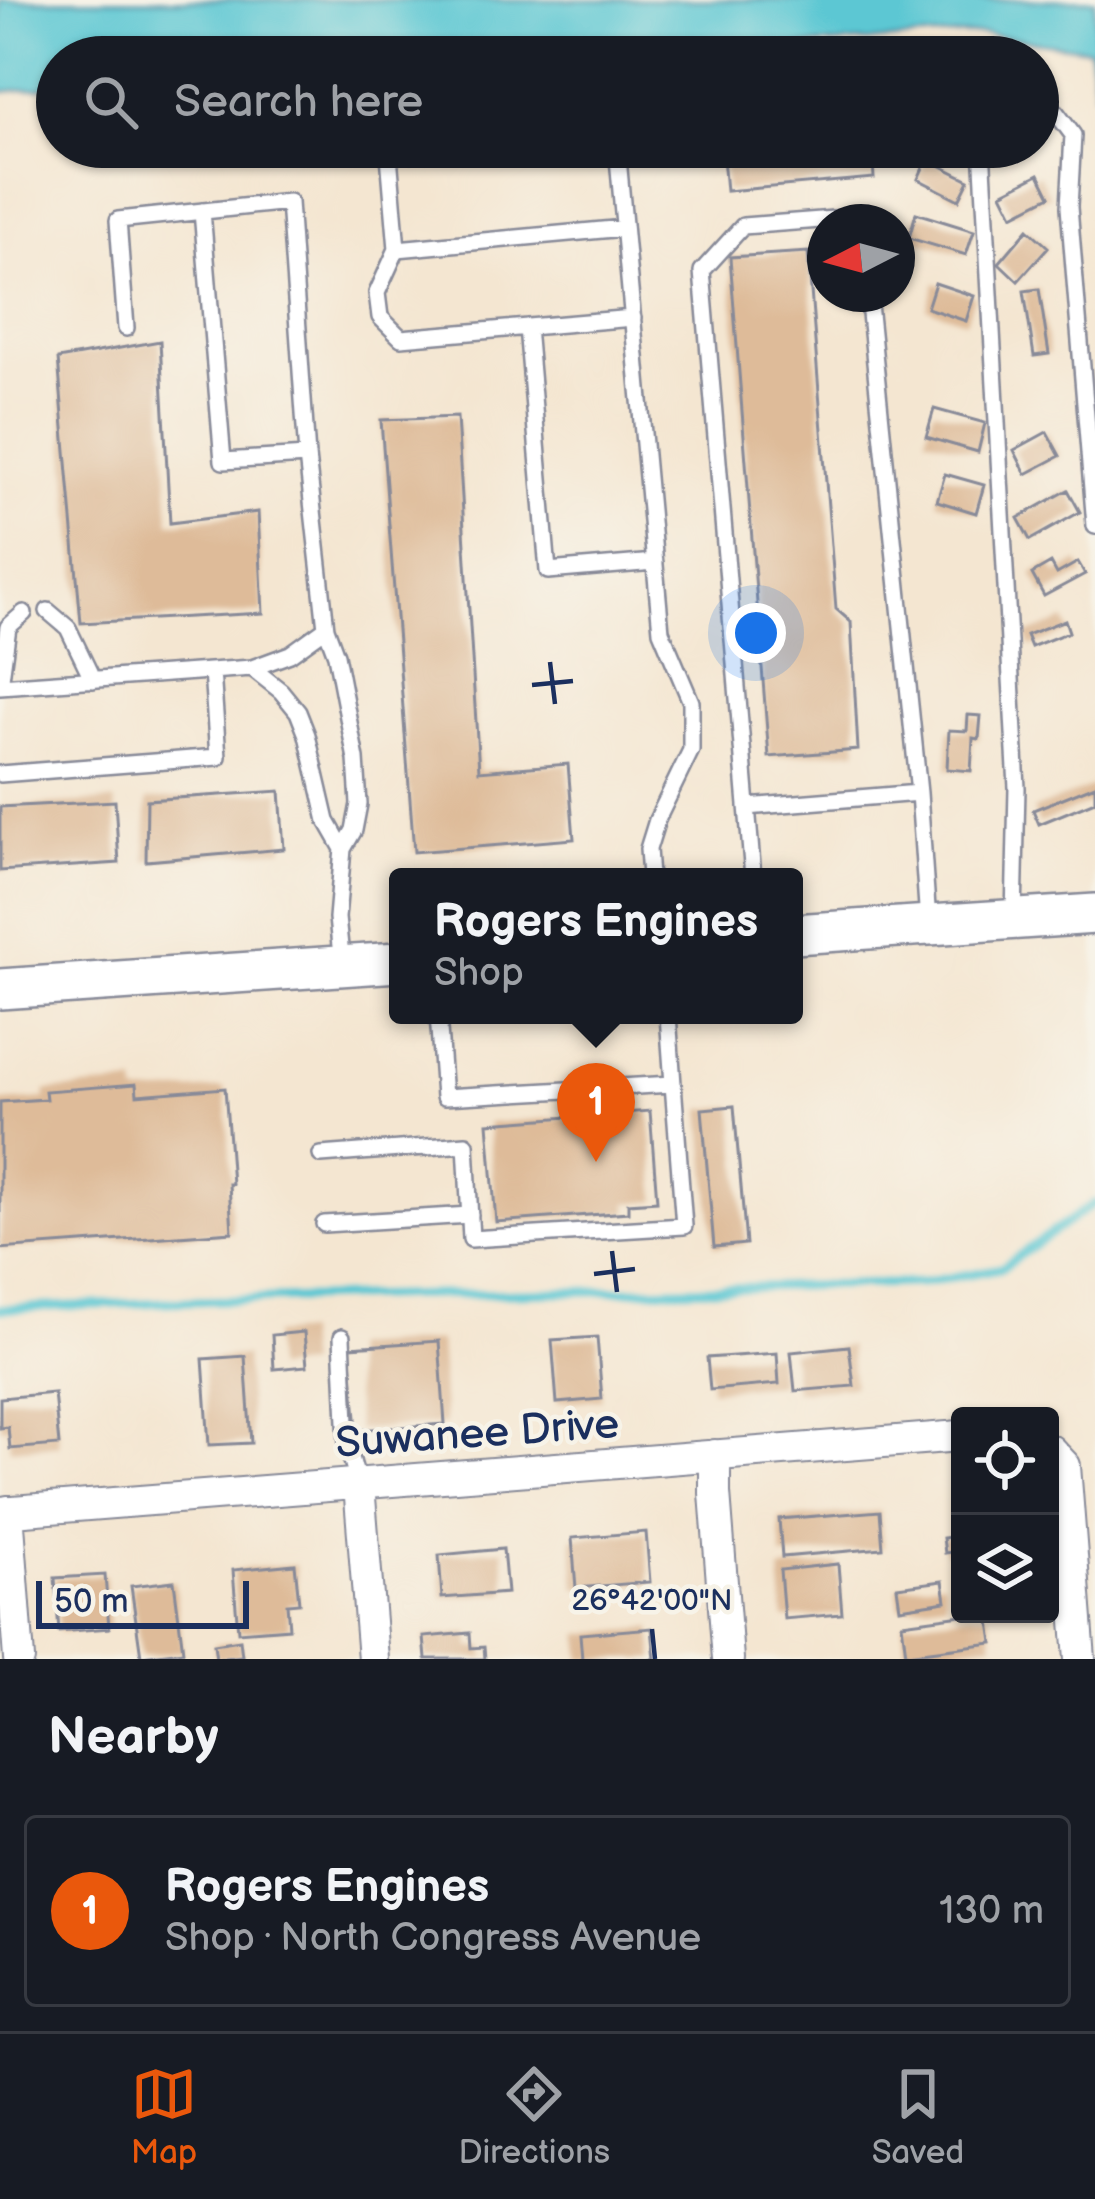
<!DOCTYPE html>
<meta charset="utf-8">
<style>
:root{--surface:#171b24;--page:#20242c;--text:#f1f3f6;--muted:#9ea1a6;--line:#363941;--accent:#ea580c}
body{margin:0;font-family:"Balsamiq Sans",sans-serif;background:var(--page);color:var(--text)}
.controls{position:absolute;right:36px;bottom:36px;display:grid;overflow:hidden;border-radius:12px;box-shadow:0 3px 9px #0004}
.controls button{width:108px;height:108px;display:grid;place-items:center;padding:0;border:0;border-bottom:3px solid var(--line);background:var(--surface);color:var(--text);font:60px sans-serif}
.compass{position:absolute;left:807px;top:204px;width:108px;height:108px;border-radius:50%;background:var(--surface);box-shadow:0 3px 9px #0004;rotate:264deg}
.scale{position:absolute;left:36px;bottom:30px;width:213px;box-sizing:border-box;padding-left:12px;border:6px solid #1b2f5e;border-top:0;font-size:33px;line-height:42px;white-space:nowrap;color:#1b2f5e;-webkit-text-stroke:9px #f7f3e8;paint-order:stroke}
.you{position:absolute;left:756px;top:633px;width:42px;height:42px;margin:-30px;border:9px solid #fff;border-radius:50%;background:#1a73e8;box-shadow:0 0 0 18px #1a73e833}
.badge{display:grid;place-items:center;width:78px;height:78px;border-radius:50%;background:var(--accent);color:#fff;font-size:39px;font-weight:700}
.pin{position:absolute;translate:-50% -99px;filter:drop-shadow(0 3px 6px #0008)}
.pin::after{content:'';position:absolute;top:63px;width:42px;height:36px;background:inherit;clip-path:polygon(0 0,100% 0,50% 100%)}
.popup{position:absolute;left:389px;top:868px;width:414px;height:156px;box-sizing:border-box;display:grid;place-content:center;border-radius:12px;background:var(--surface);filter:drop-shadow(0 3px 9px #0005);font-size:39px;white-space:nowrap;color:var(--muted)}
.popup b{font-size:45px;color:var(--text)}
.popup::after{content:'';position:absolute;left:50%;top:100%;margin-left:-24px;border:24px solid transparent;border-top-color:var(--surface)}
.list{margin:0;padding:0;list-style:none}
h2{display:flex;justify-content:space-between;align-items:center;height:156px;margin:0;padding:0 48px;font-size:51px}
h2 small{font-size:39px;font-weight:400;color:var(--muted)}
.list li{display:grid;grid-template-columns:78px 1fr auto;gap:36px;align-items:center;box-sizing:border-box;height:192px;margin:0 24px 24px;padding:0 24px;border:3px solid var(--line);border-radius:12px}
.list b{display:block;font-size:45px;white-space:nowrap}
.list p{margin:0;font-size:39px;white-space:nowrap;color:var(--muted)}
.list em{font-size:39px;font-style:normal;color:var(--muted)}
.icon{flex:none;width:66px;height:66px;fill:none;stroke:currentColor;stroke-width:2;stroke-linecap:round;stroke-linejoin:round}
.map{position:relative;flex:none;width:1095px;height:1659px;overflow:hidden}
.search{position:absolute;background:var(--surface);box-shadow:0 3px 9px #0004;left:36px;right:36px;top:36px;height:132px;display:flex;align-items:center;gap:30px;box-sizing:border-box;padding:0 42px;border-radius:66px;color:var(--muted);font-size:45px}
.sheet{height:372px;background:var(--surface)}
nav{display:flex;justify-content:space-around;align-items:center;box-sizing:border-box;height:168px;border-top:3px solid var(--line);background:var(--surface);font-size:33px;color:var(--muted)}
nav a{display:grid;justify-items:center;gap:6px}
nav .on{color:var(--accent)}
.map>svg:first-child{display:block}
.water{fill:#5bc7d3;stroke:#3b7b98;stroke-width:3}
.lines{fill:none;stroke-linecap:round;stroke-linejoin:round}
.stream{stroke:#5bc7d3;stroke-width:9}
.building{fill:#debb99}
.service-casing{stroke:#888a98;stroke-width:20}
.minor-casing{stroke:#888a98;stroke-width:34}
.tertiary-casing{stroke:#888a98;stroke-width:44}
.service{stroke:#fff;stroke-width:15}
.minor{stroke:#fff;stroke-width:30}
.tertiary{stroke:#fff;stroke-width:39}
.ticks{fill:none;stroke:#1b2f5e;stroke-width:4.5}
.labels{text-anchor:middle;stroke-width:9;stroke-linejoin:round;paint-order:stroke}
.street-label{font-size:42px;fill:#1b2f5e;stroke:#f7f3e8}
.ticks-label{font-size:30px;text-anchor:middle;fill:#1b2f5e;stroke:#f7f3e8;stroke-width:9;stroke-linejoin:round;paint-order:stroke}
</style>
<div class="map">
<svg width="1095" height="1659" viewBox="0 0 1095 1659">
<rect width="100%" height="100%" fill="#f7f3e8"/>
<filter id="ink" filterUnits="userSpaceOnUse"><feTurbulence type="fractalNoise" baseFrequency=".00833" numOctaves="2"/><feDisplacementMap in="SourceGraphic" scale="24" xChannelSelector="R" yChannelSelector="G"/><feConvolveMatrix kernelMatrix="1 2 1 2 8 2 1 2 1" color-interpolation-filters="sRGB"/></filter>
<filter id="wash" filterUnits="userSpaceOnUse"><feTurbulence type="fractalNoise" baseFrequency=".004" numOctaves="4" result="noise"/><feDisplacementMap in="SourceGraphic" scale="48" xChannelSelector="R" yChannelSelector="G"/><feGaussianBlur stdDeviation="2.7" result="paint"/><feColorMatrix in="noise" values="0 0 0 0 0 0 0 0 0 0 0 0 0 0 0 0 0 1.4 0 .05"/><feComposite in="paint" operator="in"/></filter>
<g filter="url(#wash)">
<rect width="100%" height="100%" fill="#f4e6d1"/>
<path class="water" d="M0 0H1095V94L1089 49 983 34 640 57H57V86L0 92Z"/>
<g class="lines">
<path class="stream" d="M0 1309 191 1301 921 1283 1001 1268 1095 1203"/>
</g>
<g id="blocks">
<path class="building" d="M722 147H872L874 178 726 191Z
M927 159 969 180 959 200 918 179Z
M1039 174 1050 196 1013 215 1002 193Z
M916 213 974 231 966 255 909 238Z
M1028 229 1048 247 1018 281 999 263Z
M808 252 836 609 851 622 858 750 769 757 730 257Z
M935 283 974 296 966 321 927 308Z
M1039 289 1049 354 1034 356 1024 291Z
M160 341 170 523 258 512 263 613 81 623 58 359Z
M934 409 985 423 978 452 926 437Z
M457 417 479 771 568 764 574 839 414 852 381 420Z
M1047 432 1060 456 1026 474 1014 450Z
M945 474 984 485 976 513 937 501Z
M1068 490 1080 512 1030 540 1018 518Z
M1078 562 1085 574 1044 596 1032 574 1051 563 1057 574Z
M1065 620 1069 632 1031 647 1026 635Z
M968 715 981 716 979 739 973 738 971 771 947 769 949 730 967 731Z
M1095 785V801L1039 824 1033 810Z
M280 791 284 849 146 861 147 800Z
M115 801 119 863 0 871V807Z
M136 1084 137 1095 225 1088 232 1184H229L232 1232 0 1249V1102L46 1099 45 1091Z
M734 1106 746 1244 714 1247 702 1109Z
M650 1111 657 1201 628 1203V1212L496 1222 488 1123Z
M304 1332 307 1366 274 1369 272 1335Z
M597 1337 602 1399 557 1403 552 1340Z
M439 1341 445 1424 357 1430 350 1347Z
M849 1346 854 1386 795 1391 791 1352Z
M777 1353 779 1384 710 1390 707 1358Z
M245 1356 251 1443 209 1445 203 1359Z
M54 1393 59 1445 10 1449 8 1427 0 1428V1398Z
M880 1511 883 1548 782 1557 779 1519Z
M646 1532 650 1582 576 1588 572 1538Z
M960 1536V1551L945 1553 943 1538Z
M503 1549 507 1593 442 1598 439 1555Z
M295 1564 299 1603 287 1604 289 1628 238 1632 233 1570Z
M838 1564 842 1614 784 1619 780 1570Z
M105 1575 109 1628 59 1632 55 1578Z
M174 1581 183 1651 141 1656 131 1586Z
M943 1581 946 1601 900 1608 897 1587Z
M969 1614H989L993 1643 906 1654 902 1623Z
M652 1628 655 1659H582L580 1634Z
M470 1633 471 1648 484 1647 485 1659H426L424 1637Z
M240 1640 242 1656 216 1659 214 1644Z"/>
</g>
</g>
<g filter="url(#ink)">
<use href="#blocks" fill-opacity="0" stroke="#888a98" stroke-width="3"/>
<g class="lines">
<g class="service-casing">
<path id="service" d="M1038 99H1046L1073 135 1069 207 1095 526
M488 147 389 155 397 249 377 293 380 317 401 338 633 318
M617 147 661 631 691 702V750L657 820 648 849 650 877
M982 147 1017 788 1014 917
M202 211 223 461 307 456
M397 249 624 228
M527 327 548 571 655 562
M126 328 118 220 289 202 307 456 326 628 336 655 356 759 359 804 354 830 343 849 337 918 342 965
M48 611 68 628 93 680
M252 668 281 691 298 712 307 735 327 821 343 849
M0 686 252 668 290 654 326 628
M0 686 8 627 24 613
M0 774 218 757 212 671
M919 793 928 922
M747 807 919 793 868 294
M753 877 702 271 743 226 860 217 861 222
M438 1015 444 1097 673 1084 668 1015
M321 1155 466 1144 471 1239 684 1226 673 1084
M324 1224 470 1215
M342 1337 347 1444 359 1485"/>
</g>
<g class="minor-casing">
<path id="minor" d="M1050 1450 1065 1466 1080 1659
M715 1455V1493L728 1659
M359 1485 373 1659
M8 1511 19 1659
M0 1512 960 1436"/>
</g>
<g class="tertiary-casing">
<path id="tertiary" d="M794 934 1095 914
M0 989 398 962"/>
</g>
<use href="#service" class="service"/>
<use href="#minor" class="minor"/>
<use href="#tertiary" class="tertiary"/>
</g>
</g>
<path class="ticks" d="M550 662 555 704M532 685 573 681M612 1251 617 1292M594 1274 635 1269M652 1629 655 1659"/>
<g class="labels">
<g class="street-label">
<text transform="translate(477 1432) rotate(-4)" y="15">Suwanee Drive</text>
</g>
</g>
<g class="ticks-label">
<text x="652" y="1610">26°42'00"N</text>
</g>
</svg>
<div class="controls">
<button><svg class="icon" aria-label="locate" viewBox="0 0 24 24"><circle cx="12" cy="12" r="6"/><path d="M12 2v4M12 18v4M2 12h4M18 12h4"/></svg></button>
<button><svg class="icon" aria-label="layers" viewBox="0 0 24 24"><path d="M12 4l9 5-9 5-9-5zM3 14l9 5 9-5"/></svg></button>
</div>
<svg class="compass" viewBox="-18 -18 36 36"><path d="M0-13l5 13h-10z" fill="#e53935"/><path d="M0 13l5-13h-10z" fill="#9ea1a6"/></svg>
<div class="scale">50 m</div>
<div class="you"></div>
<div class="pin badge" style="left:596px;top:1162px">1</div>
<div class="popup"><b>Rogers Engines</b>Shop</div>
<div class="search"><svg class="icon" aria-label="search" viewBox="0 0 24 24"><circle cx="10" cy="10" r="6"/><path d="M15 15l6 6"/></svg>Search here</div>
</div>
<section class="sheet">
<h2>Nearby<small></small></h2>
<ul class="list">
<li><span class="badge">1</span><div><b>Rogers Engines</b><p>Shop · North Congress Avenue</p></div><em>130 m</em></li>
</ul>
</section>
<nav>
<a class="on"><svg class="icon" aria-label="map" viewBox="0 0 24 24"><path d="M3 6l6-2 6 2 6-2v14l-6 2-6-2-6 2zM9 4v14M15 6v14"/></svg>Map</a>
<a><svg class="icon" aria-label="directions" viewBox="0 0 24 24"><path d="M12 3l9 9-9 9-9-9zM9 14v-3h6M13 9l2 2-2 2"/></svg>Directions</a>
<a><svg class="icon" aria-label="saved" viewBox="0 0 24 24"><path d="M7 4h10v16l-5-4-5 4z"/></svg>Saved</a>
</nav>
